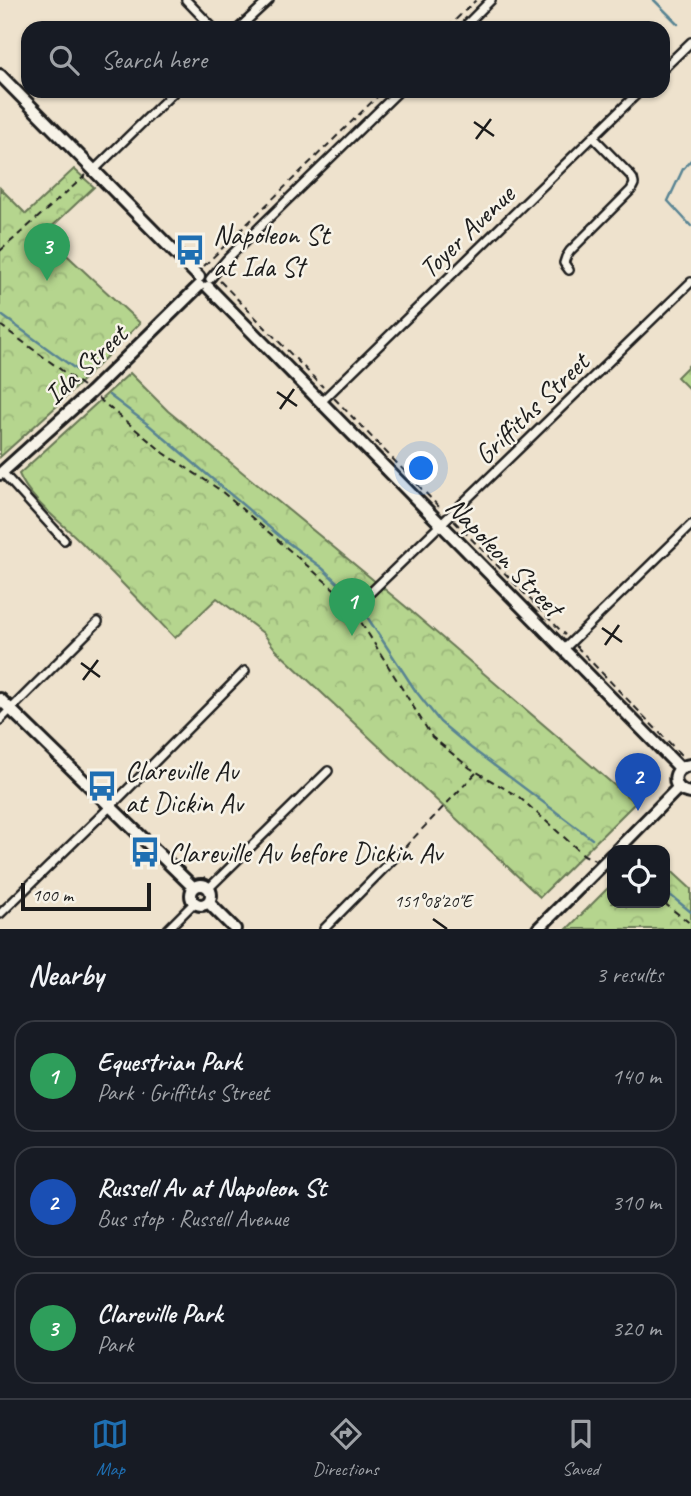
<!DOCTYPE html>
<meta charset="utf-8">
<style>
:root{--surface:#171b24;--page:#20242c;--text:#f1f3f6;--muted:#9ea1a6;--line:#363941;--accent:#1f6fb2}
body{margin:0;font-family:Caveat,sans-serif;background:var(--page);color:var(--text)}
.controls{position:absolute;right:21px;bottom:21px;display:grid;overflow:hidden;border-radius:14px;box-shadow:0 2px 5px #0004}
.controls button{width:63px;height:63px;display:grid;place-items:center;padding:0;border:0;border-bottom:2px solid var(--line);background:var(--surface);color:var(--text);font:35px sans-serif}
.scale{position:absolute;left:21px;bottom:18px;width:130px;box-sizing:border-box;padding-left:7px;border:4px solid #1c1c1c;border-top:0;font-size:19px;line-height:24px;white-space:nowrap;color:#1c1c1c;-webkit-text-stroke:5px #f7f3e8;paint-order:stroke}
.you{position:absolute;left:422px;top:469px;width:24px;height:24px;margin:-18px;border:5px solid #fff;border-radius:50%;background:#1a73e8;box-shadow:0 0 0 10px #1a73e833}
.badge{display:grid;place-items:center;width:46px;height:46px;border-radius:50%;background:var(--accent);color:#fff;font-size:23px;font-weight:700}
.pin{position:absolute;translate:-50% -58px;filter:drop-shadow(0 2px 4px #0008)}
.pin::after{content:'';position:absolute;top:37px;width:24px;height:21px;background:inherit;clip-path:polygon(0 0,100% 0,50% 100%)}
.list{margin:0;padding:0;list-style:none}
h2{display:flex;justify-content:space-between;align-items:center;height:91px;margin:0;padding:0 28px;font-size:30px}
h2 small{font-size:23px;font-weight:400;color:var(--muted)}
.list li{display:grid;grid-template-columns:46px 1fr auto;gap:21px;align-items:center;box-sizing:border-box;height:112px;margin:0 14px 14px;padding:0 14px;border:2px solid var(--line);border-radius:21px}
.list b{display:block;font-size:26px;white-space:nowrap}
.list p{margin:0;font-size:23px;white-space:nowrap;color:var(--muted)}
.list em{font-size:23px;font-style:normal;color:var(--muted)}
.icon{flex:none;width:38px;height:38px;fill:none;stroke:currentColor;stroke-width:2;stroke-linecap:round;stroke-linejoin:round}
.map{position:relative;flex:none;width:691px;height:929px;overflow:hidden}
.search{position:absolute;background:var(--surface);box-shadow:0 2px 5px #0004;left:21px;right:21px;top:21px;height:77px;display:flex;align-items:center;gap:18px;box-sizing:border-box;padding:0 24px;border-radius:21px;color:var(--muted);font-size:26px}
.sheet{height:469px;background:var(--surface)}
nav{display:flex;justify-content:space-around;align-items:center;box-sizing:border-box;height:98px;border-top:2px solid var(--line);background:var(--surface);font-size:19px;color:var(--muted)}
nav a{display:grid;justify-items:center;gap:4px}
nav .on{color:var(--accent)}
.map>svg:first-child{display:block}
.forest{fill:url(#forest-crowns);stroke:#687855;stroke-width:2}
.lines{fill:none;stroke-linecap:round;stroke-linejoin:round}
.stream{stroke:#598493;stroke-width:2.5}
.street-casing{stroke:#1c1c1c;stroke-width:12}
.secondary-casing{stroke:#1c1c1c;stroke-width:16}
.path{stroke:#1c1c1c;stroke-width:2;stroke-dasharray:7 5;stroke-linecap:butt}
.street{stroke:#f7f3e8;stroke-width:7}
.secondary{stroke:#f7f3e8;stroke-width:10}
.ticks{fill:none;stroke:#1c1c1c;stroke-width:2.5}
.labels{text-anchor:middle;stroke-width:5;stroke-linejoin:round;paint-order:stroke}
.street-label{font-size:28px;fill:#1c1c1c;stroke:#f7f3e8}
.poi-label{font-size:28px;fill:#1c1c1c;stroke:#f7f3e8;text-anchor:start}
.ticks-label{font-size:18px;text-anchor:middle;fill:#1c1c1c;stroke:#f7f3e8;stroke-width:5;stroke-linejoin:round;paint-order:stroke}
</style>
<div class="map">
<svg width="691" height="929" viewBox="0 0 691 929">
<defs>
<pattern id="forest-crowns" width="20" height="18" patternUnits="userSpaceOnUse" patternTransform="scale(1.75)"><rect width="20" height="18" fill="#b5d58e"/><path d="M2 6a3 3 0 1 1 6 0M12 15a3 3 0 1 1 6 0" fill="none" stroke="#9bb67a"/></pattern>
</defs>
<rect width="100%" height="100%" fill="#eee2cd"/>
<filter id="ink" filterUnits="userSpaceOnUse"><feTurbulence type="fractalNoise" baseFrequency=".0143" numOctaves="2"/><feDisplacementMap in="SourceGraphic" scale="14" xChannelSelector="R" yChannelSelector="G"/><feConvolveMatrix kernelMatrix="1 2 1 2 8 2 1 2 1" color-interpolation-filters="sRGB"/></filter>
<g filter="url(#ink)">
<path class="forest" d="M74 169 94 187 44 234 140 323 58 405 0 457V188L26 214Z
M691 363V391L677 377Z
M130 373 168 411 405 606 635 803 540 897 276 650 263 633 217 598 175 638C145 607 115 575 84 545 64 524 30 501 19 474Z
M665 865 691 889V929H567L612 884V903H665Z"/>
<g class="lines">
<path class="stream" d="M654 0 678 24
M691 160 683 169 668 201 691 226
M0 314 81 373
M109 395 150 426 283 539 322 568 356 600 415 690 440 722 471 748 592 839
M665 891 691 912"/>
<g class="street-casing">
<path id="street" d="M186 0 213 28
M239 28 269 0
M463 28 491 0
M663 69 691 42
M94 170 175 91
M569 270 564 263 566 257 570 251 631 190 634 184 633 179 630 175 593 137
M210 279 227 259 399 91
M321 402 640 91
M2 472 64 540
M370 593 691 282
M564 649 691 525
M0 720 98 622
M208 889 328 771
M0 914 118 799 245 671
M168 929 194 903
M324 929 398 854"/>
</g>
<g class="secondary-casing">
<path id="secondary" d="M0 75 199 277
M208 287 680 768
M0 474 91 392 199 286
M0 699 194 888
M691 765C670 767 670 791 691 793
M617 850 678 788
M191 895a10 10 0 1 1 20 0a10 10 0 1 1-20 0Z
M208 902 235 929
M538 929 612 855"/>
</g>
<path class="path" d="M447 28 476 0
M0 251 86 175
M204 266 383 91
M220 281 323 387
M0 325 83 386
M98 398 164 453 220 490 348 601 432 737 470 768 519 797 584 855 595 860
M334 398 442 510
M454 521 565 635
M576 646 684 758
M405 847 476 773
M201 879 206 877
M664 903 691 924"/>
<use href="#street" class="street"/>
<use href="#secondary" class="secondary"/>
</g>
</g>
<path class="ticks" d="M474 122 494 136M476 139 491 119M277 392 297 406M280 409 294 389M602 628 622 642M605 645 619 625M81 663 100 677M83 680 98 660M433 919 447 929"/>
<defs>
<g id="bus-bare" transform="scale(2.415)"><path d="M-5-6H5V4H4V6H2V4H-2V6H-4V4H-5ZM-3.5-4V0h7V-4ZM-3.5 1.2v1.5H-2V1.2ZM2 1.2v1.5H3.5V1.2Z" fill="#1f6fb2" stroke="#f7f3e8" stroke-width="2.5" paint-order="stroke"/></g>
</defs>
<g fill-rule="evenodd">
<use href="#bus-bare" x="190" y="250"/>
<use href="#bus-bare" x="102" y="786"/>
<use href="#bus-bare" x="145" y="852"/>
</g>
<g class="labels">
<g class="street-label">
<text transform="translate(466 231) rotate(-44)" y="10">Toyer Avenue</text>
<text transform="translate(85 364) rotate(-43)" y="10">Ida Street</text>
<text transform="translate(531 408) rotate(-44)" y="10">Griffiths Street</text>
<text transform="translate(505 556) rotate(46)" y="10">Napoleon Street</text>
</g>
<g class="poi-label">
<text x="213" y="244">Napoleon St<tspan x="213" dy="32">at Ida St</tspan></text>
<text x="125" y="780">Clareville Av<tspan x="125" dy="32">at Dickin Av</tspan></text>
<text x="168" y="862">Clareville Av before Dickin Av</text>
</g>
</g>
<g class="ticks-label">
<text x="433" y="907">151°08'20"E</text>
</g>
</svg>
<div class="controls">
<button><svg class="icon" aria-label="locate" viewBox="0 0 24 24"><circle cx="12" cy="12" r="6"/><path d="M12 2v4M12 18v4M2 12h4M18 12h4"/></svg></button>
</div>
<div class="scale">100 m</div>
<div class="you"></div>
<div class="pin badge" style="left:352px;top:636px;background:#2e9e5b">1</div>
<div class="pin badge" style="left:638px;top:811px;background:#1a4fb4">2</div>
<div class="pin badge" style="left:47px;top:281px;background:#2e9e5b">3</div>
<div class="search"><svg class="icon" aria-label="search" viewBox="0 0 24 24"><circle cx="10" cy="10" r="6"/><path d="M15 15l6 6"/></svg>Search here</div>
</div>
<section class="sheet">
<h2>Nearby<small>3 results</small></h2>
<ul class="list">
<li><span class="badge" style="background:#2e9e5b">1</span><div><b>Equestrian Park</b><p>Park · Griffiths Street</p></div><em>140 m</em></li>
<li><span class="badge" style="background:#1a4fb4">2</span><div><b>Russell Av at Napoleon St</b><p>Bus stop · Russell Avenue</p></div><em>310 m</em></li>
<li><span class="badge" style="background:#2e9e5b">3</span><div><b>Clareville Park</b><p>Park</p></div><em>320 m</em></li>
</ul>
</section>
<nav>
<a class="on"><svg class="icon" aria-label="map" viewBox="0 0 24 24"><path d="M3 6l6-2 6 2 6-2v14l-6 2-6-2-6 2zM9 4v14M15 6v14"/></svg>Map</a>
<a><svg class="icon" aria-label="directions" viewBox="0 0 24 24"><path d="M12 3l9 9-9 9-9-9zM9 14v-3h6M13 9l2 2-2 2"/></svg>Directions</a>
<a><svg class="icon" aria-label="saved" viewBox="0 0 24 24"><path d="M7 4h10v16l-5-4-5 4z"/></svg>Saved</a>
</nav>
